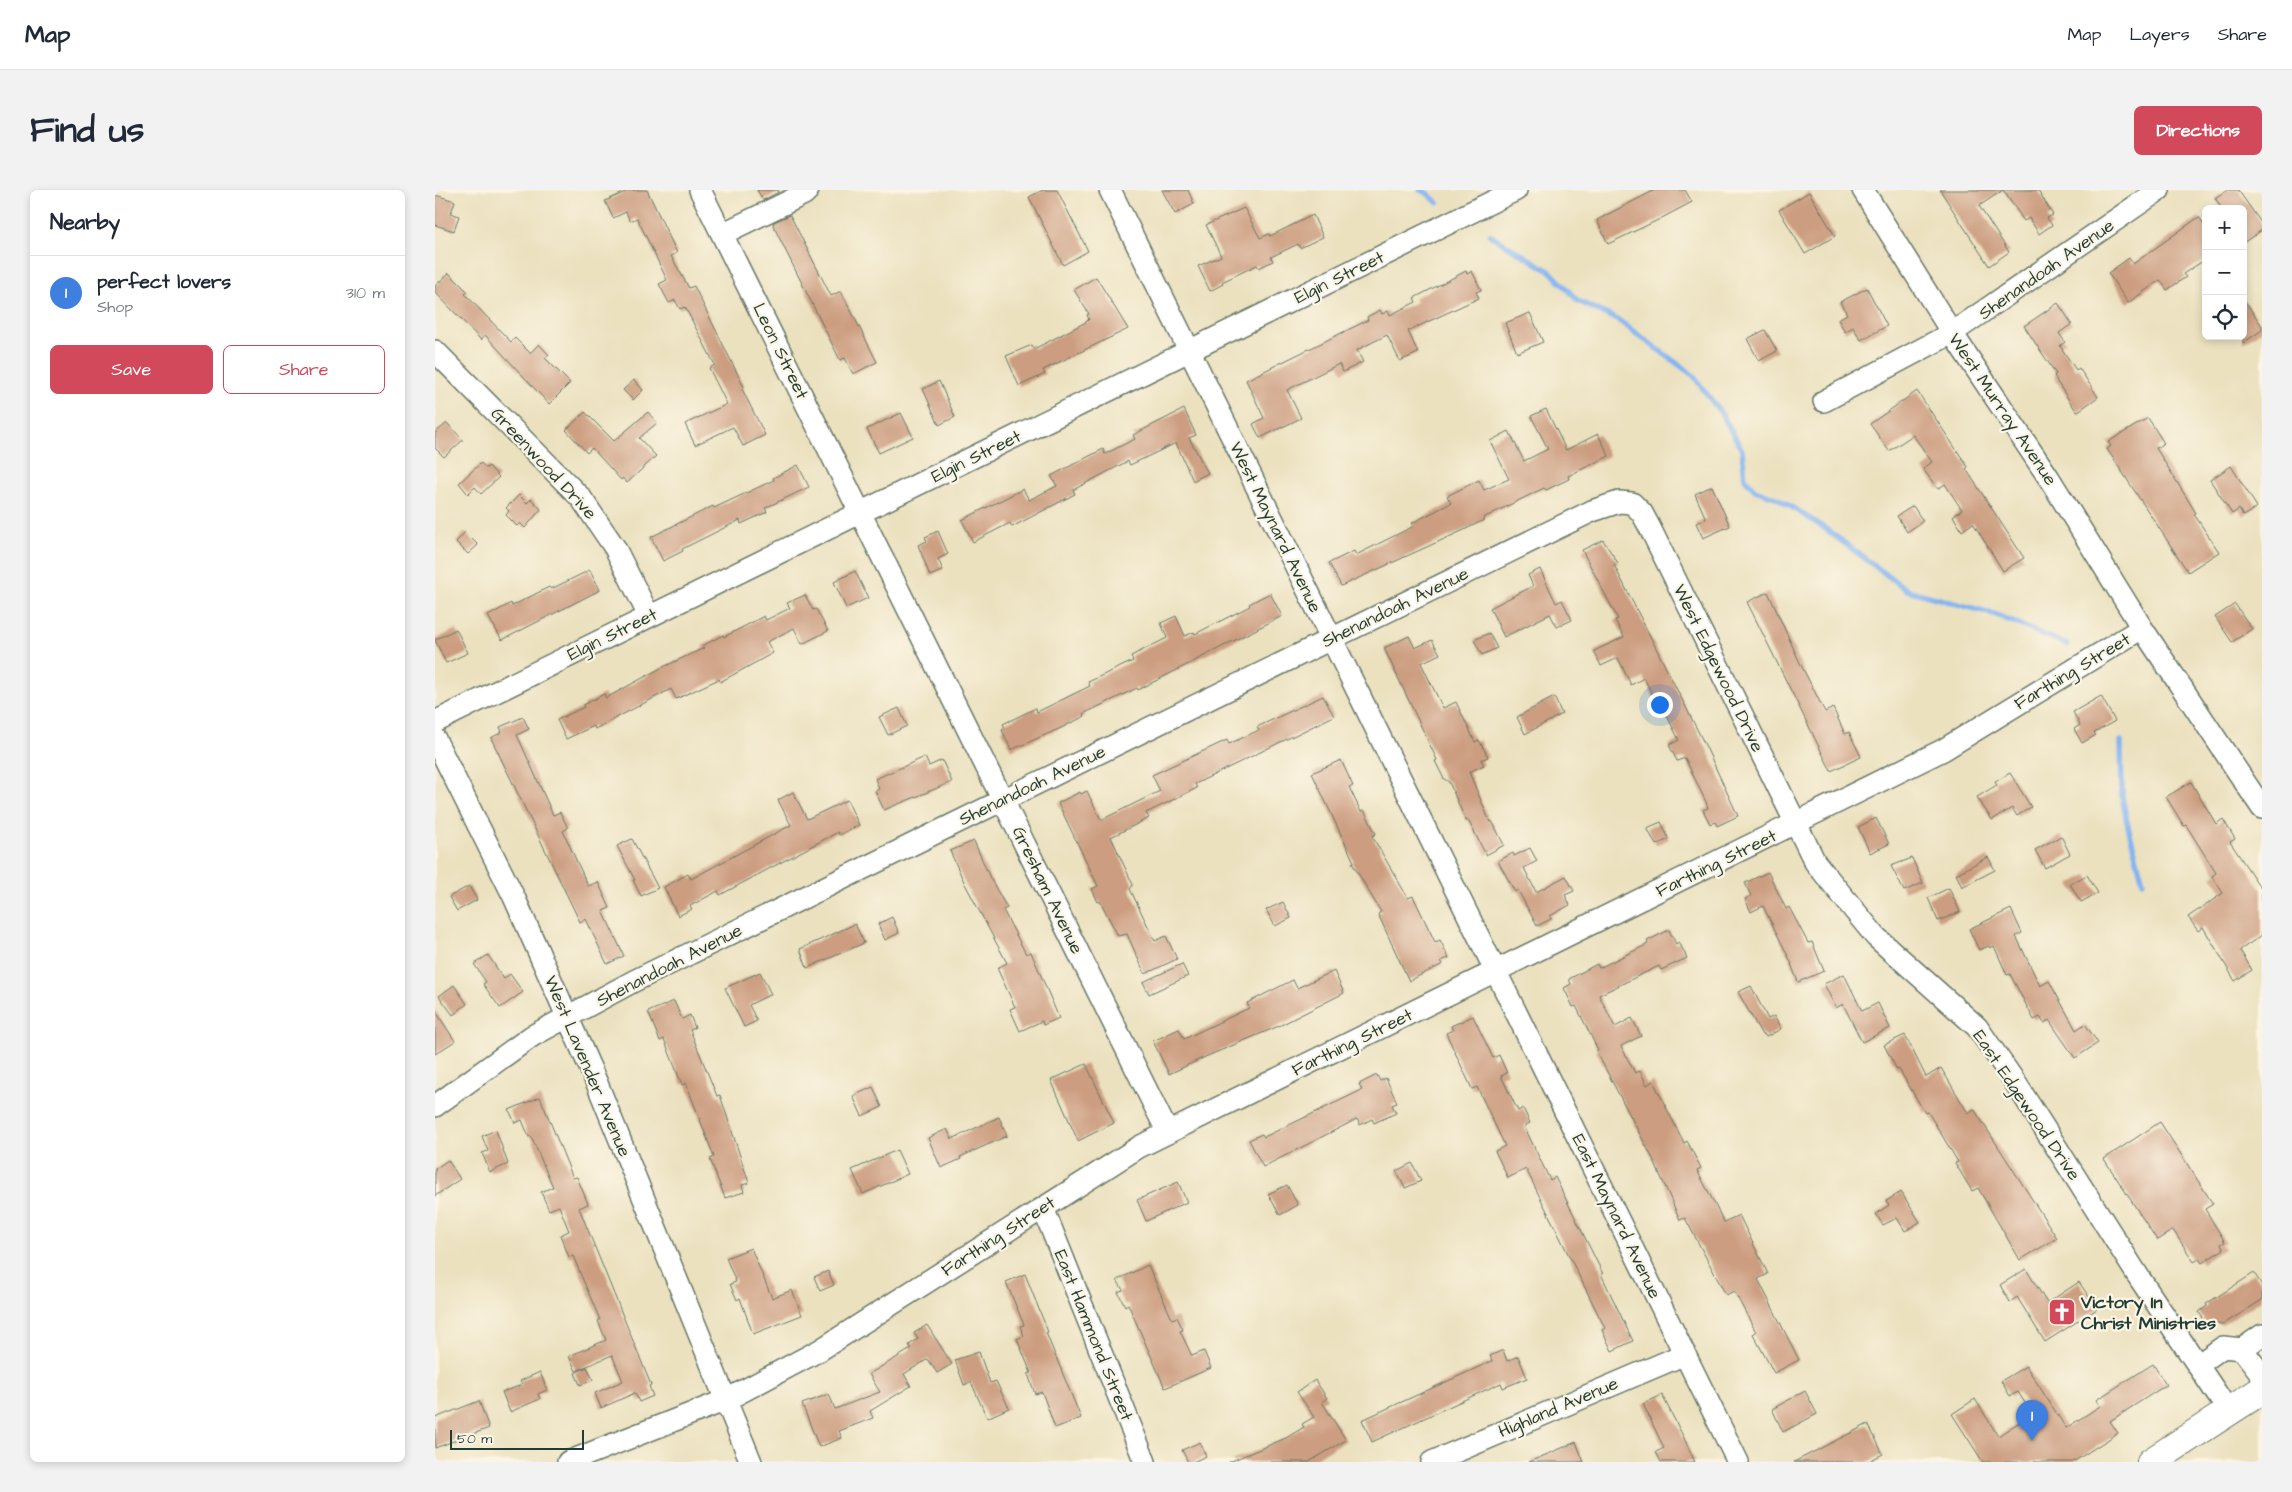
<!DOCTYPE html>
<meta charset="utf-8">
<style>
:root{--surface:#fff;--page:#f2f2f3;--text:#1f2937;--muted:#747a83;--line:#e0e1e3;--accent:#d1495b}
body{margin:0;font-family:"Architects Daughter",sans-serif;background:var(--page);color:var(--text)}
.controls{position:absolute;right:15px;top:15px;display:grid;overflow:hidden;border-radius:8px;box-shadow:0 2px 8px #0003}
.controls button{width:45px;height:45px;display:grid;place-items:center;padding:0;border:0;border-bottom:1px solid var(--line);background:var(--surface);color:var(--text);font:25px sans-serif}
.scale{position:absolute;left:15px;bottom:12px;width:134px;box-sizing:border-box;padding-left:5px;border:2px solid #1f3d34;border-top:0;font-size:14px;line-height:18px;white-space:nowrap;color:#1f3d34;-webkit-text-stroke:4px #fcf5e5;paint-order:stroke}
.you{position:absolute;left:1224px;top:514px;width:18px;height:18px;margin:-12px;border:4px solid #fff;border-radius:50%;background:#1a73e8;box-shadow:0 0 0 8px #1a73e833}
.badge{display:grid;place-items:center;width:32px;height:32px;border-radius:50%;background:var(--accent);color:#fff;font-size:16px;font-weight:700}
.pin{position:absolute;translate:-50% -41px;filter:drop-shadow(0 1px 2px #0008)}
.pin::after{content:'';position:absolute;top:26px;width:18px;height:15px;background:inherit;clip-path:polygon(0 0,100% 0,50% 100%)}
.list{margin:0;padding:0;list-style:none}
h2{display:flex;justify-content:space-between;align-items:center;height:65px;margin:0;padding:0 20px;font-size:21px}
h2 small{font-size:16px;font-weight:400;color:var(--muted)}
.list li{display:grid;grid-template-columns:32px 1fr auto;gap:15px;align-items:center;box-sizing:border-box;height:75px;padding:0 20px;border-top:1px solid var(--line)}
.list b{display:block;font-size:19px;white-space:nowrap}
.list p{margin:0;font-size:16px;white-space:nowrap;color:var(--muted)}
.list em{font-size:16px;font-style:normal;color:var(--muted)}
.actions{display:flex;gap:10px;padding:15px 20px}
.actions a{flex:1;padding:11px 0;border:1px solid var(--accent);border-radius:8px;text-align:center;font-size:18px;color:var(--accent)}
.actions .main{background:var(--accent);color:#fff}
.icon{flex:none;width:28px;height:28px;fill:none;stroke:currentColor;stroke-width:2;stroke-linecap:round;stroke-linejoin:round}
.map{position:relative;flex:none;width:1827px;height:1272px;overflow:hidden;border-radius:8px}
header{display:flex;align-items:center;gap:30px;box-sizing:border-box;height:70px;padding:0 25px;background:var(--surface);border-bottom:1px solid var(--line)}
header strong{font-size:24px}
nav{display:flex;gap:28px;margin-inline-start:auto;font-size:18px}
.intro{display:flex;align-items:center;justify-content:space-between;box-sizing:border-box;height:120px;padding:0 30px}
h1{margin:0;font-size:35px}
.button{padding:12px 22px;border-radius:8px;background:var(--accent);color:#fff;font-size:18px;font-weight:700}
main{display:flex;gap:30px;padding:0 30px}
aside{flex:1;background:var(--surface);border-radius:8px;box-shadow:0 2px 8px #0003}
.map>svg:first-child{display:block}
.lines{fill:none;stroke-linecap:round;stroke-linejoin:round}
.stream{stroke:#86b5f0;stroke-width:5.5}
.building{fill:#cc9d80}
.minor-casing{stroke:#667665;stroke-width:24}
.major-casing{stroke:#667665;stroke-width:30}
.minor{stroke:#fff;stroke-width:21}
.major{stroke:#fff;stroke-width:28}
.labels{text-anchor:middle;stroke-width:4.5;stroke-linejoin:round;paint-order:stroke}
.street-label{font-size:18px;fill:#1f3d34;stroke:#fcf5e5}
.poi-label{font-size:18px;font-weight:bold;fill:#1f3d34;stroke:#fcf5e5;text-anchor:start}
</style>
<header>
<strong>Map</strong>
<nav><a>Map</a><a>Layers</a><a>Share</a></nav>
</header>
<div class="intro"><h1>Find us</h1><a class="button">Directions</a></div>
<main>
<aside>
<h2>Nearby<small></small></h2>
<ul class="list">
<li><span class="badge" style="background:#3f7fe0">1</span><div><b>perfect lovers</b><p>Shop</p></div><em>310 m</em></li>
</ul>
<div class="actions"><a class="main">Save</a><a>Share</a></div>
</aside>
<div class="map">
<svg width="1827" height="1272" viewBox="0 0 1827 1272">
<rect width="100%" height="100%" fill="#fcf5e5"/>
<filter id="ink" filterUnits="userSpaceOnUse"><feTurbulence type="fractalNoise" baseFrequency=".02" numOctaves="2"/><feDisplacementMap in="SourceGraphic" scale="10" xChannelSelector="R" yChannelSelector="G"/><feConvolveMatrix kernelMatrix="1 2 1 2 8 2 1 2 1" color-interpolation-filters="sRGB"/></filter>
<filter id="wash" filterUnits="userSpaceOnUse"><feTurbulence type="fractalNoise" baseFrequency=".0096" numOctaves="4" result="noise"/><feDisplacementMap in="SourceGraphic" scale="20" xChannelSelector="R" yChannelSelector="G"/><feGaussianBlur stdDeviation="1.12" result="paint"/><feColorMatrix in="noise" values="0 0 0 0 0 0 0 0 0 0 0 0 0 0 0 0 0 1.4 0 .05"/><feComposite in="paint" operator="in"/></filter>
<g filter="url(#wash)">
<rect width="100%" height="100%" fill="#ebe1bf"/>
<g class="lines">
<path class="stream" d="M985 0 992 3 1003 13
M1055 45 1116 82 1143 111 1183 130 1258 185 1288 226 1307 260 1310 289 1320 300 1342 308 1388 337 1472 400 1559 424 1633 455
M1686 551 1687 607 1693 636 1708 692"/>
</g>
<g id="blocks">
<path class="building" d="M195 0H212L242 63 236 66 254 98 259 96 309 197 307 199 330 245 308 256 298 237 260 255 250 234 292 214 274 178 280 175 250 117 245 119 240 110 234 113 224 94 232 90 202 28 195 31 191 22 178 28 170 11Z
M322 0H343L344 2 328 10Z
M608 0H622L653 61 628 75 594 7Z
M727 0H753L759 14 740 24Z
M1220 0H1250L1257 12 1223 30 1173 54 1162 30Z
M1505 0H1568L1544 16 1574 62 1554 76Z
M1568 0H1603L1618 25 1612 28 1617 35 1604 44 1594 28 1589 31Z
M1792 0H1803L1827 34V40L1808 53V19H1787L1780 8Z
M1374 2 1400 46 1370 64 1344 20Z
M0 5 20 11 16 23 24 26 19 41 0 35Z
M809 18 825 48 834 44 835 46 878 25 888 47 865 58 863 54 836 67 838 71 824 78 822 75 787 92 788 94 775 101 763 76 786 66 771 35Z
M355 25 396 106 406 101 442 172 418 184 410 168 405 170 338 35 339 32Z
M1764 27 1771 37V69L1748 84 1751 87 1732 100 1725 90 1693 113 1673 83 1694 68 1698 74Z
M1031 81 1032 84 1037 81 1046 100 1041 102 1044 108 973 141 983 163 965 171 952 145 922 160 928 172 908 182 904 174 852 200 866 228 825 248 818 234 829 228 811 190 933 130 932 127 945 120 947 124 953 121 955 125 981 112 979 108Z
M14 83 33 102 30 104 76 152 80 148 95 163 104 154 114 165 110 168 135 193 114 214 50 145 46 150 0 102V96Z
M661 87 693 139 608 180 610 184 584 196 571 166 597 155 599 159 651 132 654 129 652 125 654 124 639 100Z
M1432 98 1452 136 1426 150 1418 137 1410 142 1403 129 1412 124 1405 112Z
M1808 108 1827 136V140L1808 153Z
M1623 113 1637 134 1624 143 1630 152 1625 156 1641 180 1644 178 1663 207 1642 222 1622 192 1619 185 1621 184 1589 136Z
M1095 123 1108 152 1082 163 1070 133Z
M1330 140 1342 161 1324 171 1312 149Z
M199 190 208 200 198 210 188 200Z
M504 191 520 227 504 235 488 199Z
M1482 201 1533 277 1531 279 1589 368 1568 381 1538 333 1527 341 1518 326 1527 320 1510 294 1503 299 1488 279 1497 272 1478 245 1454 261 1435 234Z
M749 219 761 245 754 248 773 283 758 291 741 253 695 275 693 271 638 300 640 304 577 337 575 333 538 352 527 330 588 299 594 310 622 296 616 286 668 259 670 264 700 249 698 245Z
M1111 219 1131 260 1163 244 1174 266 1133 286 1134 289 1111 300 1109 298 1048 328 1049 330 1029 340 906 396 894 373 919 361 921 365 979 336 977 333 1016 313 1012 306 1044 290 1049 300 1074 289 1055 251 1074 241 1089 271 1113 259 1096 226Z
M150 222 179 251 213 222 222 233 204 248 221 266 192 293 188 288 186 290 157 258 152 263 131 240Z
M466 223 478 247 444 263 432 239Z
M1713 228 1729 253 1721 258 1761 323 1759 324 1784 362 1753 382 1672 259 1676 256 1673 252Z
M12 233 28 250 9 267 0 258V243Z
M46 273 51 278 54 276 64 287 46 304 40 297 33 304 24 293Z
M363 275 374 297 330 318 332 322 306 334 305 330 247 359 248 361 228 371 216 347 278 316 279 318 339 290 338 288Z
M1796 276 1822 317 1808 326 1804 319 1797 324 1775 290Z
M1277 296 1295 336 1268 348 1261 333 1271 329 1260 304Z
M84 305 92 313 96 309 106 319 90 338 85 333 82 336 71 325 74 321 71 318Z
M1478 316 1488 331 1472 342 1462 326Z
M503 341 513 364 503 369 508 380 495 386 483 355 492 351 490 347Z
M30 342 43 355 33 364 21 352Z
M1168 350 1183 373 1179 375 1271 557 1303 626 1282 636 1280 632 1275 634 1268 620 1273 618 1271 612 1250 568 1242 571 1234 555 1244 550 1231 524 1228 526 1209 488 1196 495 1183 468 1166 476 1159 461 1189 447 1180 430 1183 429 1147 360Z
M1105 379 1121 413 1127 410 1137 430 1122 437 1115 424 1069 447 1055 418 1098 396 1093 385Z
M155 380 165 400 67 450 53 426 76 413 77 416 114 397 116 399Z
M420 381 433 408 411 418 399 392Z
M1333 402 1365 473 1390 522 1398 518 1410 544 1414 542 1426 567 1396 581 1312 412Z
M835 403 847 426 703 500 702 498 648 524 650 526 626 538 576 560 567 540 570 538 568 534 601 518 602 522 655 496 653 492 698 471 696 466 732 448 726 433 741 426 750 446 759 442 760 444 815 416 814 414Z
M370 405 378 420 381 419 393 441 367 454 359 438 332 452 338 463 285 492 284 489 241 509 236 499 160 539 159 536 131 549 122 530 149 517 148 515 169 504 171 508 226 478 269 458 267 456 288 445 289 447 329 426 331 430 355 418 352 413Z
M1800 414 1817 439 1797 452 1780 427Z
M21 439 33 463 11 473 0 450Z
M1054 443 1062 458 1047 465 1039 450Z
M974 446 980 458 997 450 1005 464 986 473 1008 518 1021 512 1040 552 1044 550 1053 567 1046 570 1049 575 1034 582 1055 632 1057 631 1069 655 1051 665 1033 630 1031 631 1014 592 1009 589 1000 571 1002 570 949 458Z
M888 506 899 526 760 594 762 598 711 623 714 628 676 647 698 695 695 699 720 751 731 746 742 769 710 784 692 744 683 746 665 711 663 712 657 699 663 696 623 613 645 602 646 604 652 601 666 630 725 601 717 585 792 550 794 554 824 540 822 537Z
M1666 506 1680 531 1659 543 1661 545 1647 553 1639 539 1645 535 1638 522Z
M1119 507 1127 524 1090 544 1082 527Z
M464 518 472 536 453 545 444 527Z
M88 527 94 539 82 545 88 558 118 625 125 622 133 638 128 641 153 696 163 692 175 718 168 721 189 766 172 774 151 729 145 732 56 548 67 542 65 537Z
M490 567 494 576 507 570 517 592 449 620 440 601 444 599 440 589Z
M906 570 918 596 914 597 926 622 929 620 941 644 937 646 973 708 978 706 1000 752 1005 750 1014 768 1006 771 1008 774 974 791 943 724 946 722 917 673 919 672 877 583Z
M1575 583 1596 617 1582 626 1577 618 1557 630 1542 607 1562 595 1560 592Z
M1756 592 1781 634 1788 629 1800 649 1795 652 1827 700V745L1805 760 1817 780 1800 791 1768 737 1763 741 1753 727 1788 703 1777 686 1781 683 1751 635 1749 636 1731 607Z
M358 602 372 629 412 610 424 635 404 645 403 642 285 705 283 701 255 716 257 719 243 726 229 697 253 684 256 689 356 635 343 610Z
M1441 628 1454 654 1435 663 1423 637Z
M1226 632 1234 649 1221 655 1212 638Z
M1626 646 1635 664 1610 678 1600 660Z
M197 649 223 698 206 706 198 690H200L182 656Z
M539 651 555 688 572 718 568 720 591 764 596 762 624 828 608 835 607 831 585 841 575 819 580 817 562 778 572 773 530 694 515 661Z
M1095 658 1102 671 1089 678 1101 702 1131 686 1139 701 1130 705 1135 715 1115 726 1116 729 1102 736 1083 700 1080 702 1063 671 1078 663 1079 666Z
M1553 667 1560 680 1527 697 1521 684Z
M1477 668 1488 693 1469 701 1456 676Z
M1333 682 1351 719 1354 717 1373 753 1377 752 1389 781 1363 792 1356 774H1357L1328 716 1316 722 1310 709 1316 706 1310 693Z
M1652 685 1663 703 1646 712 1635 694Z
M34 696 42 710 22 721 14 707Z
M1514 698 1525 722 1503 731 1493 708Z
M848 712 856 728 840 736 831 720Z
M1576 719 1587 743 1581 746 1605 796 1614 791 1641 840 1650 834 1663 853 1640 868 1614 830 1609 833 1605 827 1599 830 1575 784 1572 785 1559 756 1555 758 1554 756 1544 760 1534 739Z
M457 727 464 743 450 750 443 734Z
M420 734 429 753 372 778 365 759Z
M1234 740 1241 754 1244 752 1252 768 1226 780 1224 776 1164 805 1180 837 1197 828 1206 846 1186 856 1200 883 1205 881 1212 895 1218 891 1249 953 1252 951 1266 978 1262 980 1289 1032 1304 1025 1333 1084 1323 1089 1364 1170 1339 1183 1318 1144 1321 1142 1299 1101 1291 1105 1250 1028 1245 1030 1218 969 1161 861 1163 860 1141 816 1138 817 1129 798 1136 794 1134 789 1162 774 1164 778 1213 754 1212 751Z
M53 765 69 789 75 784 88 802 65 818 48 794 51 792 39 774Z
M747 774 753 786 714 804 708 792Z
M899 781 909 803 844 836 770 867 734 884 718 851 744 839 749 849 814 818 812 813 858 790 862 798Z
M325 782 336 804 314 815 322 831 309 837 290 798Z
M1409 784 1427 821 1443 813 1455 838 1427 852 1408 814 1401 818 1389 794Z
M19 795 32 814 18 825 4 806Z
M1316 796 1333 829 1339 826 1346 839 1331 847 1329 844 1327 845 1303 802Z
M239 811 247 829 255 825 260 838 255 840 282 906 285 905 314 993 307 995 309 1002 290 1008 275 969 279 967 251 893 247 895 229 849 225 851 213 822Z
M0 820 20 851 0 864Z
M1038 826 1058 868 1064 865 1072 883 1066 886 1069 892 1083 921 1088 918 1095 933 1090 935V938L1115 990 1120 987 1168 1084H1166L1198 1151 1177 1161 1167 1140 1170 1138 1091 979 1073 988 1060 961 1070 956 1042 897 1037 899 1011 843 1018 840 1016 836Z
M1470 845 1491 887 1506 878 1533 923 1539 919 1622 1048 1585 1070 1543 998 1537 1001 1520 973 1523 972 1493 922 1490 923 1464 879 1462 880 1449 855Z
M651 874 679 933 643 951 616 890Z
M942 885 945 891 951 888 962 913 957 915 961 923 939 933 937 929 925 935 922 929 828 977 814 950 827 944 829 947 927 900 924 894Z
M438 897 447 917 427 926 418 906Z
M105 907 138 988 142 987 153 1014 144 1018 216 1195 214 1196 218 1206 204 1212 200 1203 166 1218 160 1203 188 1191 177 1165 141 1181 134 1166 171 1150 163 1131 165 1130 138 1066 134 1067 125 1045 134 1041 124 1016 114 1020 106 1002 118 997 96 946 94 947 87 930 80 933 74 920Z
M564 927 572 946 525 967 526 969 506 978 493 948 512 939 517 949Z
M1725 932 1778 1014 1770 1019 1790 1052 1786 1054 1789 1059 1767 1073 1764 1069 1759 1072 1738 1040 1722 1050 1669 969Z
M61 940 73 974 55 982 47 963 53 961 47 946Z
M462 960 473 984 428 1004 417 980Z
M13 970 25 989 0 1006V979Z
M977 973 986 991 970 998 961 981Z
M743 992 752 1012 711 1031 702 1010Z
M852 995 863 1015 845 1025 833 1004Z
M1466 1002 1485 1032 1470 1041 1462 1028 1448 1035 1441 1024 1454 1015 1451 1011Z
M316 1058 337 1108 357 1100 367 1125 318 1144 305 1108 302 1110 295 1094 301 1092 291 1068Z
M713 1075 737 1129 742 1127 748 1140 745 1141 757 1166 769 1161 776 1178 730 1198 693 1114 690 1116 683 1102 688 1100 682 1090Z
M1591 1079 1612 1113 1644 1092 1662 1119 1610 1152 1582 1107 1575 1112 1565 1095Z
M393 1081 399 1095 385 1101 379 1087Z
M1819 1083 1827 1095V1110L1787 1135 1779 1131 1772 1135 1764 1122 1772 1116 1771 1114Z
M590 1084 613 1142 611 1143 646 1228 620 1238 607 1202 600 1204 593 1184 596 1183 582 1149 589 1146 585 1136 589 1135 571 1092Z
M492 1135 517 1174 502 1183 493 1169 469 1184 476 1196 435 1221 438 1228 404 1241 407 1248 384 1257 367 1214 394 1204 400 1219 445 1202 434 1184 476 1159 474 1155 483 1149 479 1143Z
M1068 1160 1072 1171 1083 1166 1092 1188 1068 1198 1066 1193 937 1252 927 1230 1057 1171 1055 1166Z
M544 1162 555 1193 561 1191 574 1218 552 1228 536 1192 529 1195 520 1170Z
M1718 1174 1731 1195 1675 1231 1683 1243 1638 1272H1548L1517 1224 1540 1209 1563 1246 1597 1224 1583 1202 1575 1206 1566 1191 1591 1176 1631 1238 1665 1216 1661 1210Z
M152 1177 158 1190 145 1195 140 1183Z
M105 1182 112 1200 103 1204 105 1209 75 1222 67 1202 87 1195 85 1191Z
M880 1190 892 1208 887 1212 911 1250 874 1272H794L851 1248 869 1237 867 1234 879 1227 862 1202Z
M1370 1201 1382 1224 1348 1242 1337 1219Z
M1227 1205 1249 1248 1260 1272H1226L1221 1262 1229 1258 1208 1214Z
M44 1211 54 1238 0 1258V1228Z
M1433 1234 1448 1264 1432 1272H1359Z
M765 1252 771 1266 758 1272H753L747 1260Z
M1141 1252 1149 1272H1094Z"/>
</g>
</g>
<g filter="url(#ink)">
<use href="#blocks" fill-opacity="0" stroke="#667665" stroke-width="1"/>
<g class="lines">
<g class="minor-casing">
<path id="minor" d="M265 0 733 943
M675 0 1303 1272
M1428 0 1517 143 1614 288 1707 438 1827 618
M287 44 369 4 373 0
M0 161 146 308 180 358 214 426
M1389 211 1517 143 1724 0
M0 532 1081 0
M0 549 79 707 161 891 316 1272
M0 916 97 846 199 791 1157 321 1184 312 1197 313 1207 323 1214 336 1380 672 1441 747 1542 837 1580 892 1705 1089 1794 1222
M608 1018 710 1272
M1807 1159 1827 1185
M1763 1175 1788 1157 1807 1159 1827 1145
M133 1272 291 1210 385 1160 704 957 1508 560 1707 438
M997 1272 1250 1164"/>
</g>
<g class="major-casing">
<path id="major" d="M1716 1272 1827 1200"/>
</g>
<use href="#minor" class="minor"/>
<use href="#major" class="major"/>
</g>
</g>
<defs>
<g id="church-square" transform="scale(1.4375)"><rect x="-9" y="-9" width="18" height="18" rx="4" fill="#d1495b" stroke="#fcf5e5"/><path d="M-1.2-6h2.4v3.5h3.3v2.4h-3.3V6h-2.4V-.1h-3.3v-2.4h3.3Z" fill="#fff"/></g>
</defs>
<g fill-rule="evenodd">
<use href="#church-square" x="1627" y="1122"/>
</g>
<g class="labels">
<g class="street-label">
<text transform="translate(1611 79) rotate(-35)" y="6">Shenandoah Avenue</text>
<text transform="translate(904 87) rotate(-26)" y="6">Elgin Street</text>
<text transform="translate(346 161) rotate(64)" y="6">Leon Street</text>
<text transform="translate(1568 219) rotate(56)" y="6">West Murray Avenue</text>
<text transform="translate(541 266) rotate(-26)" y="6">Elgin Street</text>
<text transform="translate(109 273) rotate(47)" y="6">Greenwood Drive</text>
<text transform="translate(841 337) rotate(64)" y="6">West Maynard Avenue</text>
<text transform="translate(960 417) rotate(-26)" y="6">Shenandoah Avenue</text>
<text transform="translate(177 444) rotate(-26)" y="6">Elgin Street</text>
<text transform="translate(1284 478) rotate(64)" y="6">West Edgewood Drive</text>
<text transform="translate(1637 481) rotate(-31)" y="6">Farthing Street</text>
<text transform="translate(597 595) rotate(-26)" y="6">Shenandoah Avenue</text>
<text transform="translate(1281 673) rotate(-26)" y="6">Farthing Street</text>
<text transform="translate(613 700) rotate(64)" y="6">Gresham Avenue</text>
<text transform="translate(234 775) rotate(-27)" y="6">Shenandoah Avenue</text>
<text transform="translate(917 852) rotate(-26)" y="6">Farthing Street</text>
<text transform="translate(153 876) rotate(67)" y="6">West Lavender Avenue</text>
<text transform="translate(1592 915) rotate(56)" y="6">East Edgewood Drive</text>
<text transform="translate(1182 1026) rotate(64)" y="6">East Maynard Avenue</text>
<text transform="translate(563 1046) rotate(-33)" y="6">Farthing Street</text>
<text transform="translate(659 1145) rotate(68)" y="6">East Hammond Street</text>
<text transform="translate(1123 1217) rotate(-23)" y="6">Highland Avenue</text>
</g>
<g class="poi-label">
<text x="1646" y="1118">Victory In<tspan x="1646" dy="21">Christ Ministries</tspan></text>
</g>
</g>
</svg>
<div class="controls">
<button>+</button>
<button>−</button>
<button><svg class="icon" aria-label="locate" viewBox="0 0 24 24"><circle cx="12" cy="12" r="6"/><path d="M12 2v4M12 18v4M2 12h4M18 12h4"/></svg></button>
</div>
<div class="scale">50 m</div>
<div class="you"></div>
<div class="pin badge" style="left:1597px;top:1251px;background:#3f7fe0">1</div>
</div>
</main>
